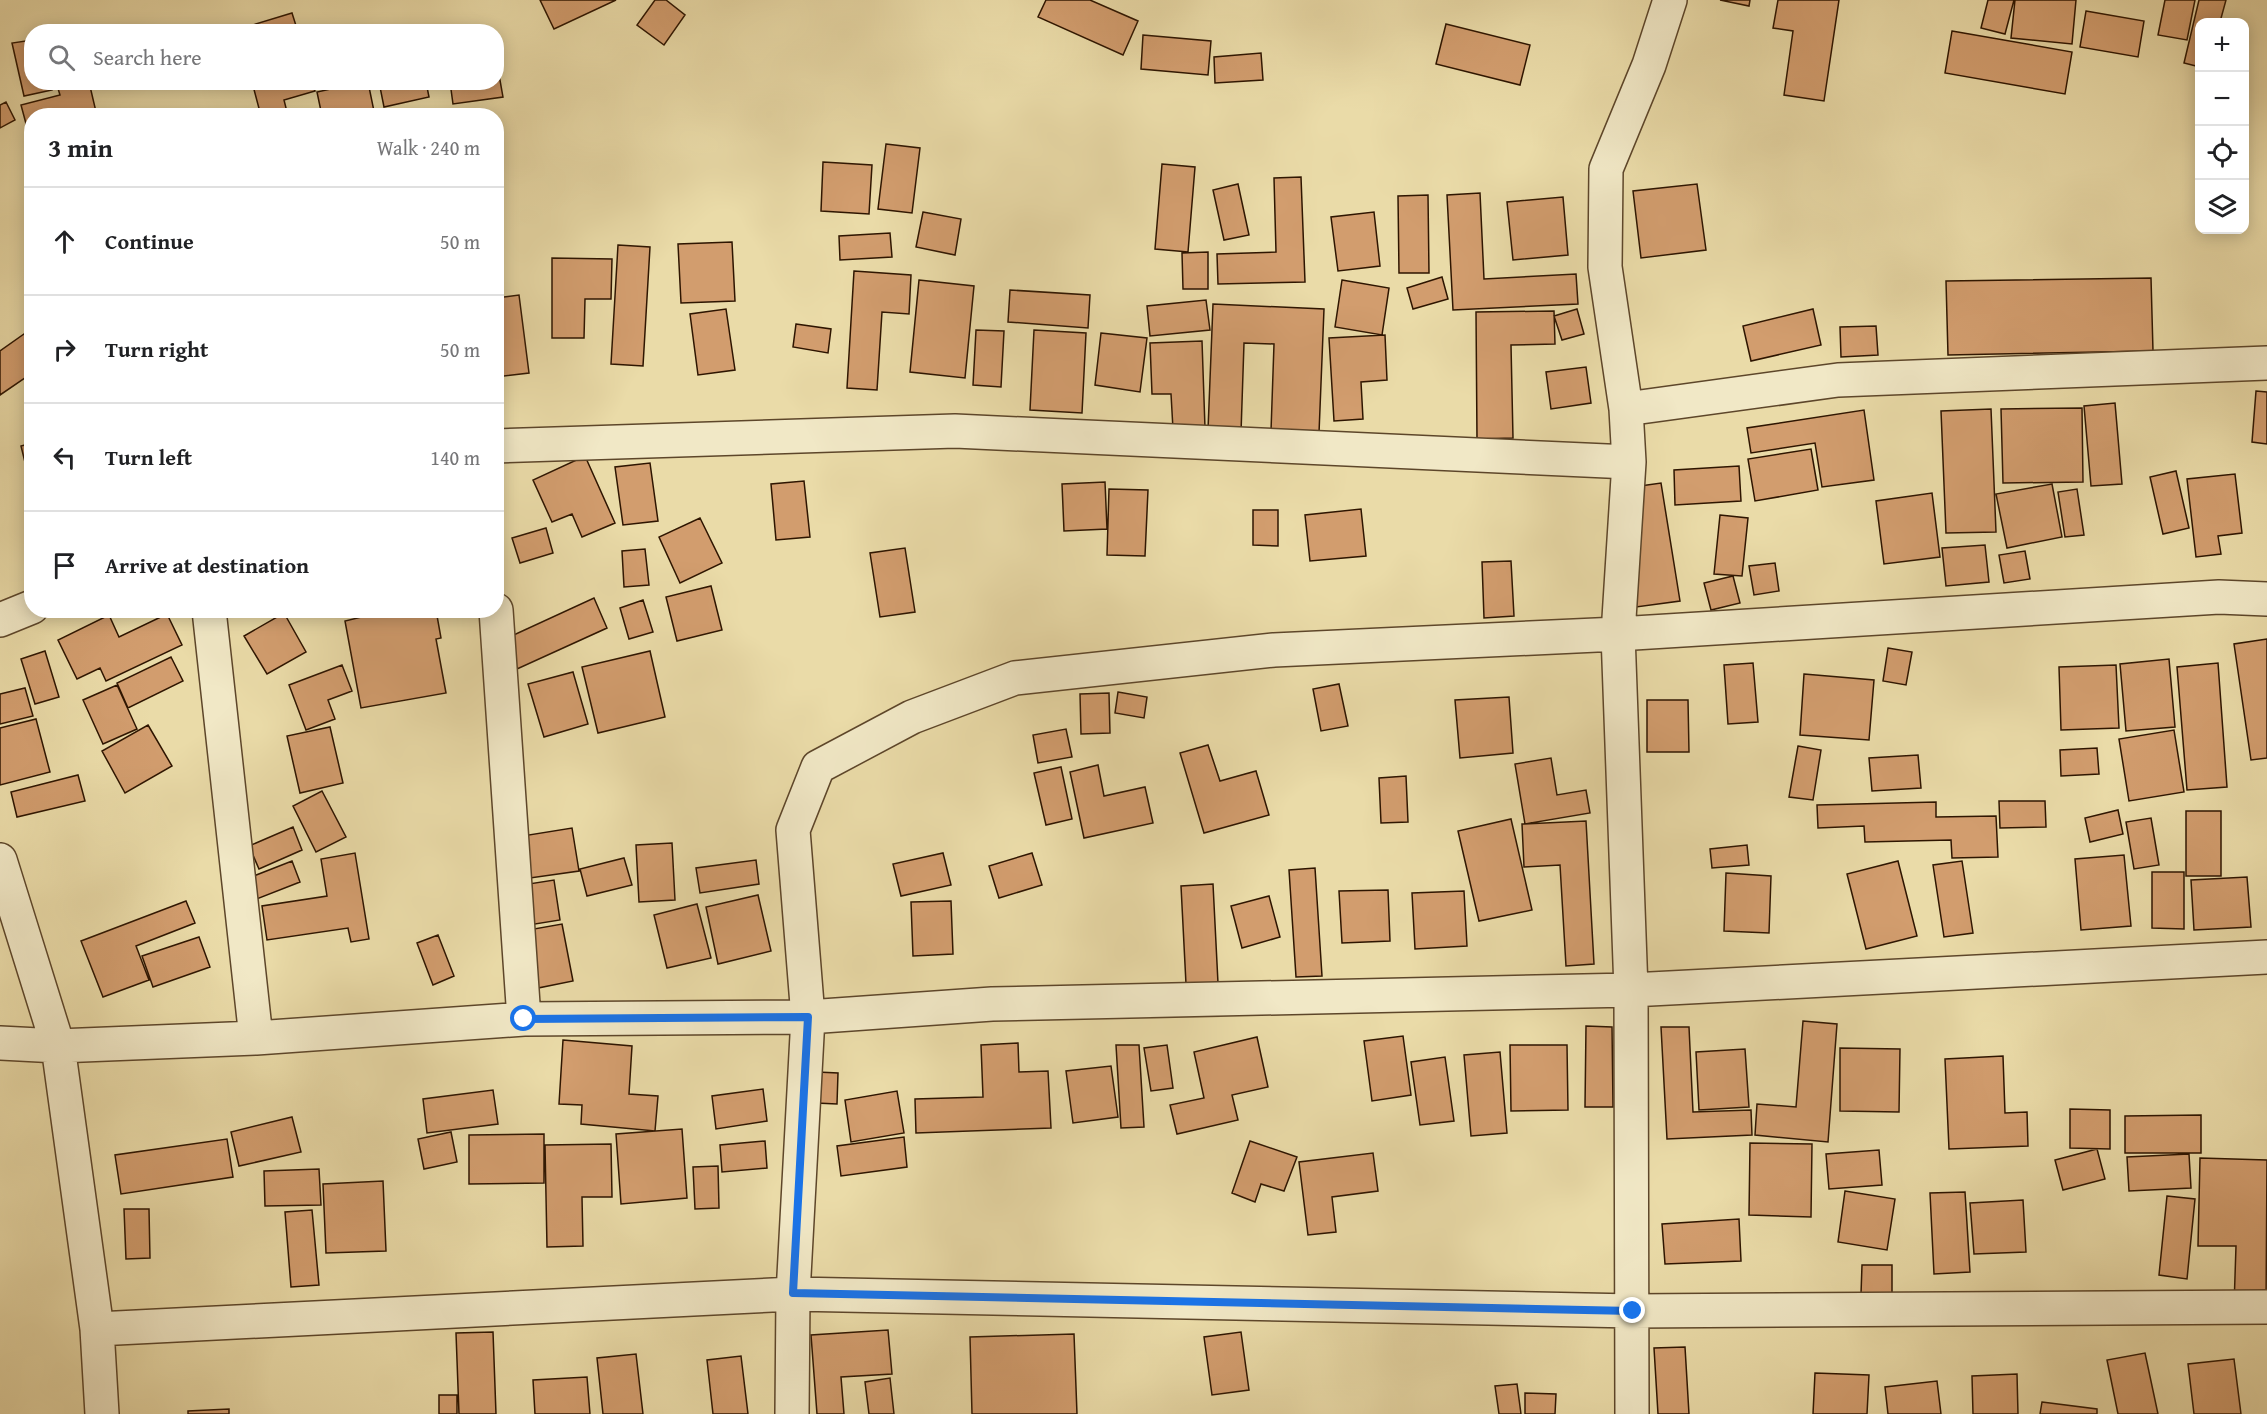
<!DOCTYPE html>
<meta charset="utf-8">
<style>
:root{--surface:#fff;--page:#f2f2f2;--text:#202124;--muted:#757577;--line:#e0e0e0}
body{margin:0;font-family:"Gentium Book Plus",serif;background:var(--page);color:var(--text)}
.controls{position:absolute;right:18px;top:18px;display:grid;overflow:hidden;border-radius:12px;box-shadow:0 3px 15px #0003}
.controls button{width:54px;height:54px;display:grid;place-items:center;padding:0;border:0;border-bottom:2px solid var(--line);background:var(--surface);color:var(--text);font:30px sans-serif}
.stop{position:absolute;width:18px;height:18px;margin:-14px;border:4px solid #1a73e8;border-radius:50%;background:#fff}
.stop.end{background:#1a73e8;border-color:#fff;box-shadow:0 2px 6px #0008}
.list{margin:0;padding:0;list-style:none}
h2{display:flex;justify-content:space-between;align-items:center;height:78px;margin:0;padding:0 24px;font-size:26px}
h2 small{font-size:20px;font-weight:400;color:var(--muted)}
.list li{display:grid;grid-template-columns:39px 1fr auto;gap:18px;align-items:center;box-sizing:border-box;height:108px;padding:0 24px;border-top:2px solid var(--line)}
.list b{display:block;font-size:22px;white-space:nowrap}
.list em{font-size:20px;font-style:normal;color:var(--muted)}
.icon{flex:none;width:33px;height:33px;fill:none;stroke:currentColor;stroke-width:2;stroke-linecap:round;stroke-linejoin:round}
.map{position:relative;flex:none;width:2267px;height:1414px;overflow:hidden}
.search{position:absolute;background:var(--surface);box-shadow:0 3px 15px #0003;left:24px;top:24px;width:480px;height:66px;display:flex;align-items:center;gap:15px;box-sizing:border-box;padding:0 21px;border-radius:24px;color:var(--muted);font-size:22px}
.panel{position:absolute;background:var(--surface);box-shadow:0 3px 15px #0003;left:24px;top:108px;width:480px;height:510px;border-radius:24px}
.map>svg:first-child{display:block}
.building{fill:#d29d6e;stroke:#2e1500;stroke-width:1.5}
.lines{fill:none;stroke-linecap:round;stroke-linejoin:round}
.minor-casing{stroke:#5d462a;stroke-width:36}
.minor{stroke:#f1e8c6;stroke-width:33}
.route{stroke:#1a73e8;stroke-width:8}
</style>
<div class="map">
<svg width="2267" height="1414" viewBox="0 0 2267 1414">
<rect width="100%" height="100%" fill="#eadba8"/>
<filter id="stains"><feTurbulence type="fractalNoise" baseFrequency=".00333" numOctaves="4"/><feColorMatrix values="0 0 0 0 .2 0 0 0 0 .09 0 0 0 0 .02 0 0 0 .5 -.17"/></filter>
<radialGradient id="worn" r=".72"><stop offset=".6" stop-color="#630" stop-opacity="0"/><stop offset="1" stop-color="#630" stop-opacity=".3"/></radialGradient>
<path class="building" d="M540 0H616L554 29Z
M655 0H666L685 15 664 45 637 25Z
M1046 0H1090L1138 21 1123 55 1038 17Z
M1720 0H1750L1749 6Z
M1778 0H1839L1824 101 1784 95 1793 31 1773 28Z
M1988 0H2014L2005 34 1981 28Z
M2015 0H2076L2072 44 2011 38Z
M2165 0H2195L2187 40 2158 35Z
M2199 0H2226L2220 22H2200V67L2184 63Z
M2086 11 2144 21 2138 57 2080 47Z
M292 13 298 32H237L236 30Z
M1446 24 1530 45 1520 85 1436 64Z
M1952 31 2072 52 2065 94 1945 73Z
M1143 35 1211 41 1208 75 1141 69Z
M32 40V82H50L52 90 24 96 12 43Z
M1261 53 1263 80 1215 83 1214 57Z
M498 69 503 97 453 104 450 82H496Z
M56 82H89L97 116H32V146L21 105 60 95Z
M252 82H312L315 91 284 100 288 116H261Z
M362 82H368L375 116H322L317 92Z
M379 82H426L429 97 384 107Z
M6 102 15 120 0 128V105Z
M886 144 920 148 912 213 878 209Z
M823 162 872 165 869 214 821 211Z
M1162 164 1195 167 1188 252 1155 249Z
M1301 177 1305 282 1218 284 1217 254 1276 252 1274 178Z
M1238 184 1249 235 1224 240 1213 190Z
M1697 184 1706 250 1641 258 1633 191Z
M1480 193 1484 279 1576 274 1578 304 1453 310 1447 195Z
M1428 195 1429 273H1399L1398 196Z
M1563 197 1568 255 1513 260 1507 202Z
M923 212 961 219 955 255 916 247Z
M1374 212 1380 266 1338 271 1331 217Z
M890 233 892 257 840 260 839 236Z
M732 242 735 301 681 303 678 244Z
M618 245 650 247 643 366 611 364Z
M1208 252V289H1183L1182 253Z
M552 258 612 259 611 299H585L584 338H552Z
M854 271 911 275 909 314 882 312 877 390 847 388Z
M1442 277 1448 299 1413 309 1407 288Z
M2151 278 2153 351 1948 355 1946 281Z
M919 280 974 286 965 378 910 372Z
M1342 280 1389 288 1382 335 1335 327Z
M1010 290 1090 295 1088 328 1008 322Z
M519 295 529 373 496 377V298Z
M1206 300 1210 330 1150 336 1147 306Z
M1213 304 1324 309 1319 433 1271 431 1274 344 1244 343 1241 433 1208 430Z
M726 309 735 370 698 375 690 314Z
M1577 309 1584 334 1562 340 1554 316Z
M1813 309 1821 345 1751 361 1743 326Z
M1554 311 1555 344 1511 345 1513 438 1477 439 1476 312Z
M796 324 831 329 828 353 793 347Z
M1876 326 1878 355 1841 357 1840 327Z
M976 330 1004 331 1001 387 973 385Z
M1034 330 1086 333 1082 413 1030 410Z
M1101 333 1147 338 1140 392 1095 385Z
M24 334 32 345V373L0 395V351Z
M1385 335 1387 380 1361 382 1363 419 1334 421 1329 338Z
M1202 341 1205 428 1173 429 1171 394H1152L1150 343Z
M1586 367 1591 403 1551 409 1546 372Z
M2256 391 2267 392V444L2252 442Z
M2115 403 2122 484 2091 486 2084 406Z
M2082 408 2083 482 2003 483 2001 409Z
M1991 409 1996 532 1946 533 1941 411Z
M1864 410 1874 480 1822 487 1815 443 1751 453 1747 428Z
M32 443V491L21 446Z
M1811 449 1818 490 1755 501 1748 459Z
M585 456 615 523 582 537 572 514 552 522 533 480Z
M650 463 658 521 623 525 615 467Z
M1739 466 1741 501 1675 505 1674 470Z
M2176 471 2189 528 2163 534 2150 477Z
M2235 474 2242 533 2218 536 2221 554 2196 557 2187 479Z
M804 481 810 537 776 540 771 484Z
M1105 482 1107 529 1064 531 1062 484Z
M1661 483 1680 601 1636 607 1619 489Z
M2052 484 2062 537 2007 548 1996 494Z
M1109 489 1148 490 1145 556 1107 555Z
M2077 489 2084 535 2065 537 2058 492Z
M1932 493 1940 557 1884 564 1876 501Z
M1361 509 1366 556 1310 561 1305 515Z
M1253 510H1278V546L1253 545Z
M1720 515 1748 518 1742 576 1714 574Z
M700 518 722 563 680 583 659 537Z
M546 528 553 553 520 563 512 538Z
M1985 545 1989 582 1946 586 1942 548Z
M905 548 915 612 880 617 870 553Z
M645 549 649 585 624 587 622 551Z
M2025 551 2030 579 2004 583 1999 555Z
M1511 561 1514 616 1484 618 1482 562Z
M1775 563 1779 591 1754 595 1749 566Z
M1733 576 1740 603 1711 610 1704 583Z
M711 586 722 630 677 641 666 597Z
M594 598 607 628 517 669 503 640Z
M643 600 653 632 629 639 620 608Z
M390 610H436L441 638 436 639 446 693 361 708 345 621Z
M284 613 306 652 267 674 244 636Z
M167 614 182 645 106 681 100 668 77 679 58 640 109 615 119 637Z
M2267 639V758L2251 760 2234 644Z
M1888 648 1912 652 1906 685 1883 681Z
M45 651 59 697 35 704 21 659Z
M650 651 665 717 598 733 582 667Z
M171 657 183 681 128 708 117 683Z
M2169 659 2175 727 2126 731 2120 664Z
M1753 663 1758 722 1728 724 1724 665Z
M2218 663 2227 787 2187 790 2177 667Z
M342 665 352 691 328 700 335 719 306 730 289 685Z
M2116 665 2119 728 2061 730 2059 667Z
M573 672 588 724 544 737 528 684Z
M1804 674 1874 680 1869 740 1800 735Z
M1339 684 1348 726 1321 731 1313 689Z
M117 685 137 729 103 744 83 700Z
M25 688 33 716 0 724V694Z
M1118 692 1147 697 1144 718 1115 713Z
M1109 693 1110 733 1081 734 1080 694Z
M1509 697 1513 753 1460 758 1455 700Z
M1647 700H1688L1689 752H1647Z
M36 719 50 772 0 785V728Z
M148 725 172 766 125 793 102 751Z
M330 727 343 783 300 793 287 736Z
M1066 729 1072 757 1038 763 1033 735Z
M2174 730 2184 792 2129 801 2119 739Z
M1208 745 1220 781 1256 771 1269 815 1204 833 1180 753Z
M1798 746 1821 750 1813 800 1789 797Z
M2097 748 2099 774 2061 776 2060 750Z
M1918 755 1921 788 1872 791 1869 758Z
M1551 758 1557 795 1586 790 1590 813 1525 824 1515 764Z
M1098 765 1104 796 1145 787 1153 823 1084 838 1070 772Z
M1061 767 1072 819 1046 825 1034 773Z
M78 775 85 801 17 817 11 792Z
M1406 776 1408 822 1381 823 1379 778Z
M322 791 346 837 316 852 293 806Z
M1999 801H2045L2046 827 2000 828Z
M1936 802V817L1996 816 1998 857 1952 858 1951 840 1865 842 1864 826 1818 828 1817 805Z
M2118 810 2123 834 2090 842 2085 818Z
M2186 811H2221V876H2186Z
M2151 818 2159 865 2134 869 2126 822Z
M1511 819 1532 910 1479 921 1458 831Z
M1586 821 1594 964 1566 966 1560 865 1524 867 1522 824Z
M293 827 302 850 259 869 249 846Z
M572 828 579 871 523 879 516 837Z
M672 843 675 900 639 902 636 845Z
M1747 845 1749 865 1712 868 1710 849Z
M355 853 369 939 351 942 348 928 267 940 262 906 327 896 321 859Z
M943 853 951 885 901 896 893 864Z
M1032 853 1042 885 999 898 989 866Z
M2124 855 2131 926 2081 930 2075 859Z
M624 858 632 885 587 896 580 869Z
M756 860 759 884 700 893 696 868Z
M292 861 300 882 254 900 246 879Z
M1898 861 1917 936 1866 949 1847 874Z
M1962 861 1973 933 1944 937 1933 865Z
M1315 868 1322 976 1296 977 1289 870Z
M2152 872H2184V929L2152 928Z
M1726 873 1771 876 1769 933 1724 931Z
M2247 877 2251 927 2194 930 2191 880Z
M554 880 560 920 529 925 522 885Z
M1213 884 1218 983 1186 984 1181 886Z
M1388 890 1390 941 1342 943 1339 891Z
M1464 891 1467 946 1415 949 1412 893Z
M758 895 771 951 718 964 706 907Z
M1269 896 1280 937 1242 948 1231 906Z
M186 901 195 923 136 946 149 980 103 997 81 941Z
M951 901 953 954 913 956 911 902Z
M697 904 711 958 667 968 654 915Z
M562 924 573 981 538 988 528 930Z
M438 935 454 976 433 985 417 943Z
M199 937 210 967 153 987 142 956Z
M1803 1021 1837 1024 1828 1142 1755 1135 1757 1104 1796 1107Z
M1586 1026 1612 1027 1613 1107H1585Z
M1661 1027H1689L1693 1112 1751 1110 1752 1135 1667 1139Z
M1403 1036 1411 1095 1372 1101 1364 1041Z
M1257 1037 1268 1087 1232 1095 1238 1120 1177 1134 1170 1105 1204 1098 1194 1052Z
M563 1040 632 1046 629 1094 658 1096 655 1131 581 1124 582 1105 559 1104Z
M1018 1043 1019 1072 1048 1071 1051 1128 916 1133 915 1099 983 1097 981 1045Z
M1116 1045H1139L1144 1127 1121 1128Z
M1167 1045 1173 1088 1151 1091 1144 1048Z
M1510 1045H1567L1568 1110 1511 1111Z
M1840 1048 1900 1049 1899 1112 1840 1111Z
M1745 1049 1749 1107 1699 1110 1696 1052Z
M1500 1052 1507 1133 1471 1136 1464 1055Z
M2003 1056 2005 1113 2027 1112 2028 1146 1949 1149 1945 1059Z
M1445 1057 1454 1121 1420 1125 1411 1062Z
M1111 1066 1118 1117 1073 1123 1066 1071Z
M817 1072 838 1073 837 1104 816 1103Z
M763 1089 767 1121 716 1129 712 1096Z
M493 1090 498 1124 427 1133 423 1099Z
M897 1091 904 1133 851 1142 845 1100Z
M2070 1109 2110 1110V1149L2070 1148Z
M2201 1115V1153H2125V1116Z
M292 1117 301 1152 239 1166 231 1132Z
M682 1129 687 1198 621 1204 616 1134Z
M451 1132 457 1162 424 1169 418 1139Z
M544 1134V1183L469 1184V1135Z
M904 1137 907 1167 841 1176 837 1146Z
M227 1139 233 1177 121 1194 115 1155Z
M765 1141 767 1168 722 1172 720 1145Z
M1250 1141 1297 1157 1284 1191 1261 1184 1255 1202 1232 1193Z
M1750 1143 1812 1144 1811 1217 1749 1215Z
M611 1144 612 1197H582L583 1246 547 1247 545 1145Z
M2097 1149 2105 1179 2063 1190 2055 1160Z
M1879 1150 1882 1185 1829 1189 1826 1154Z
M1373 1153 1378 1191 1332 1197 1336 1232 1308 1235 1299 1162Z
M2189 1154 2191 1188 2129 1191 2127 1157Z
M2200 1158 2267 1160 2266 1308 2234 1307 2236 1246H2198Z
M718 1166 719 1208 695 1209 693 1167Z
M319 1169 321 1205 265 1206 264 1171Z
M383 1181 386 1251 326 1253 323 1184Z
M1845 1191 1895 1199 1887 1250 1838 1242Z
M1965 1192 1970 1272 1934 1274 1930 1193Z
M2167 1196 2195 1199 2187 1279 2159 1275Z
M2023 1200 2026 1252 1974 1254 1970 1203Z
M124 1209H149L150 1258 126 1259Z
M312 1210 319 1285 291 1287 285 1212Z
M1739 1219 1741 1261 1665 1264 1662 1224Z
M1862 1265H1892V1293L1861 1294Z
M888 1330 892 1374 841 1377 844 1414H817L811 1335Z
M493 1332 496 1414H459L456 1333Z
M1241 1332 1249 1390 1212 1395 1204 1337Z
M1074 1334 1077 1414H972L970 1337Z
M1685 1347 1689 1414H1658L1654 1348Z
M2145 1353 2158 1414H2118L2107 1360Z
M636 1354 643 1414H603L597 1358Z
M741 1356 748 1414H713L707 1360Z
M2234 1359 2241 1414H2194L2188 1364Z
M1815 1373 1869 1375 1867 1414H1813Z
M2017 1374 2018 1414H1973L1972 1376Z
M587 1377 590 1414H535L533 1380Z
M890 1378 894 1414H869L865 1382Z
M1937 1381 1941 1414H1888L1885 1387Z
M1517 1384 1521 1414H1499L1495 1386Z
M1525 1393 1556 1394 1555 1414H1525Z
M439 1395H457V1414H439Z
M2042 1402 2097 1409V1414H2040Z
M229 1409V1414H188V1411Z"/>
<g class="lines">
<g class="minor-casing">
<path id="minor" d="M1626 409 1838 380 2267 363
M496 446 955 431 1629 462
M209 610 256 1038
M496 610 524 1019
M0 620 32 607
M0 860 58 1046 97 1329 102 1414
M0 1043 58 1046 256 1038 524 1019 808 1017 992 1004 1631 990 2267 957
M97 1329 793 1294 1633 1311 2267 1307
M792 1414 793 1294 808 1017 793 830 818 767 912 717 1015 678 1274 650 1618 634 2219 597 2267 599
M1632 1414 1631 990 1618 634 1629 462 1626 409 1605 267 1606 169 1649 65 1670 0"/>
</g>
<use href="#minor" class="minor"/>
</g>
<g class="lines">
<path class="route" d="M524 1019 808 1017 793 1293 1633 1311"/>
</g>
<rect width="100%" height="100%" filter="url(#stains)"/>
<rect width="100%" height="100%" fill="url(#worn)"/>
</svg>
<div class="controls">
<button>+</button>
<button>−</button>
<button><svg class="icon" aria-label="locate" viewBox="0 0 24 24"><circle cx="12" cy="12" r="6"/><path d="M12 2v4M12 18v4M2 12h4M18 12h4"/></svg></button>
<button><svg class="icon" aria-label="layers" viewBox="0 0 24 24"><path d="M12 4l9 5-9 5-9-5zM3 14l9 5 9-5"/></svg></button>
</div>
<div class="stop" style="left:524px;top:1019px"></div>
<div class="stop end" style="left:1633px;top:1311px"></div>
<div class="search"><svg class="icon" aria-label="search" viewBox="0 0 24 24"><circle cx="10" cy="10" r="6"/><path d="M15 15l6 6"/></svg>Search here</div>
<section class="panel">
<h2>3 min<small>Walk · 240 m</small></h2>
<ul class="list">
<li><svg class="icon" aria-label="ahead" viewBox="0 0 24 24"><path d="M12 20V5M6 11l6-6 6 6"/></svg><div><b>Continue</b></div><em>50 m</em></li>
<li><svg class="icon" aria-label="right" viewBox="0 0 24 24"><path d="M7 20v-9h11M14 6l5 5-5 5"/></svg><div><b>Turn right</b></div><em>50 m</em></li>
<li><svg class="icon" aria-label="left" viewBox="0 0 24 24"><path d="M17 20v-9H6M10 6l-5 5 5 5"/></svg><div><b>Turn left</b></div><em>140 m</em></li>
<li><svg class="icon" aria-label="arrive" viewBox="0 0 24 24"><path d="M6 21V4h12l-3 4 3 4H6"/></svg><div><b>Arrive at destination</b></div></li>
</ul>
</section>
</div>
